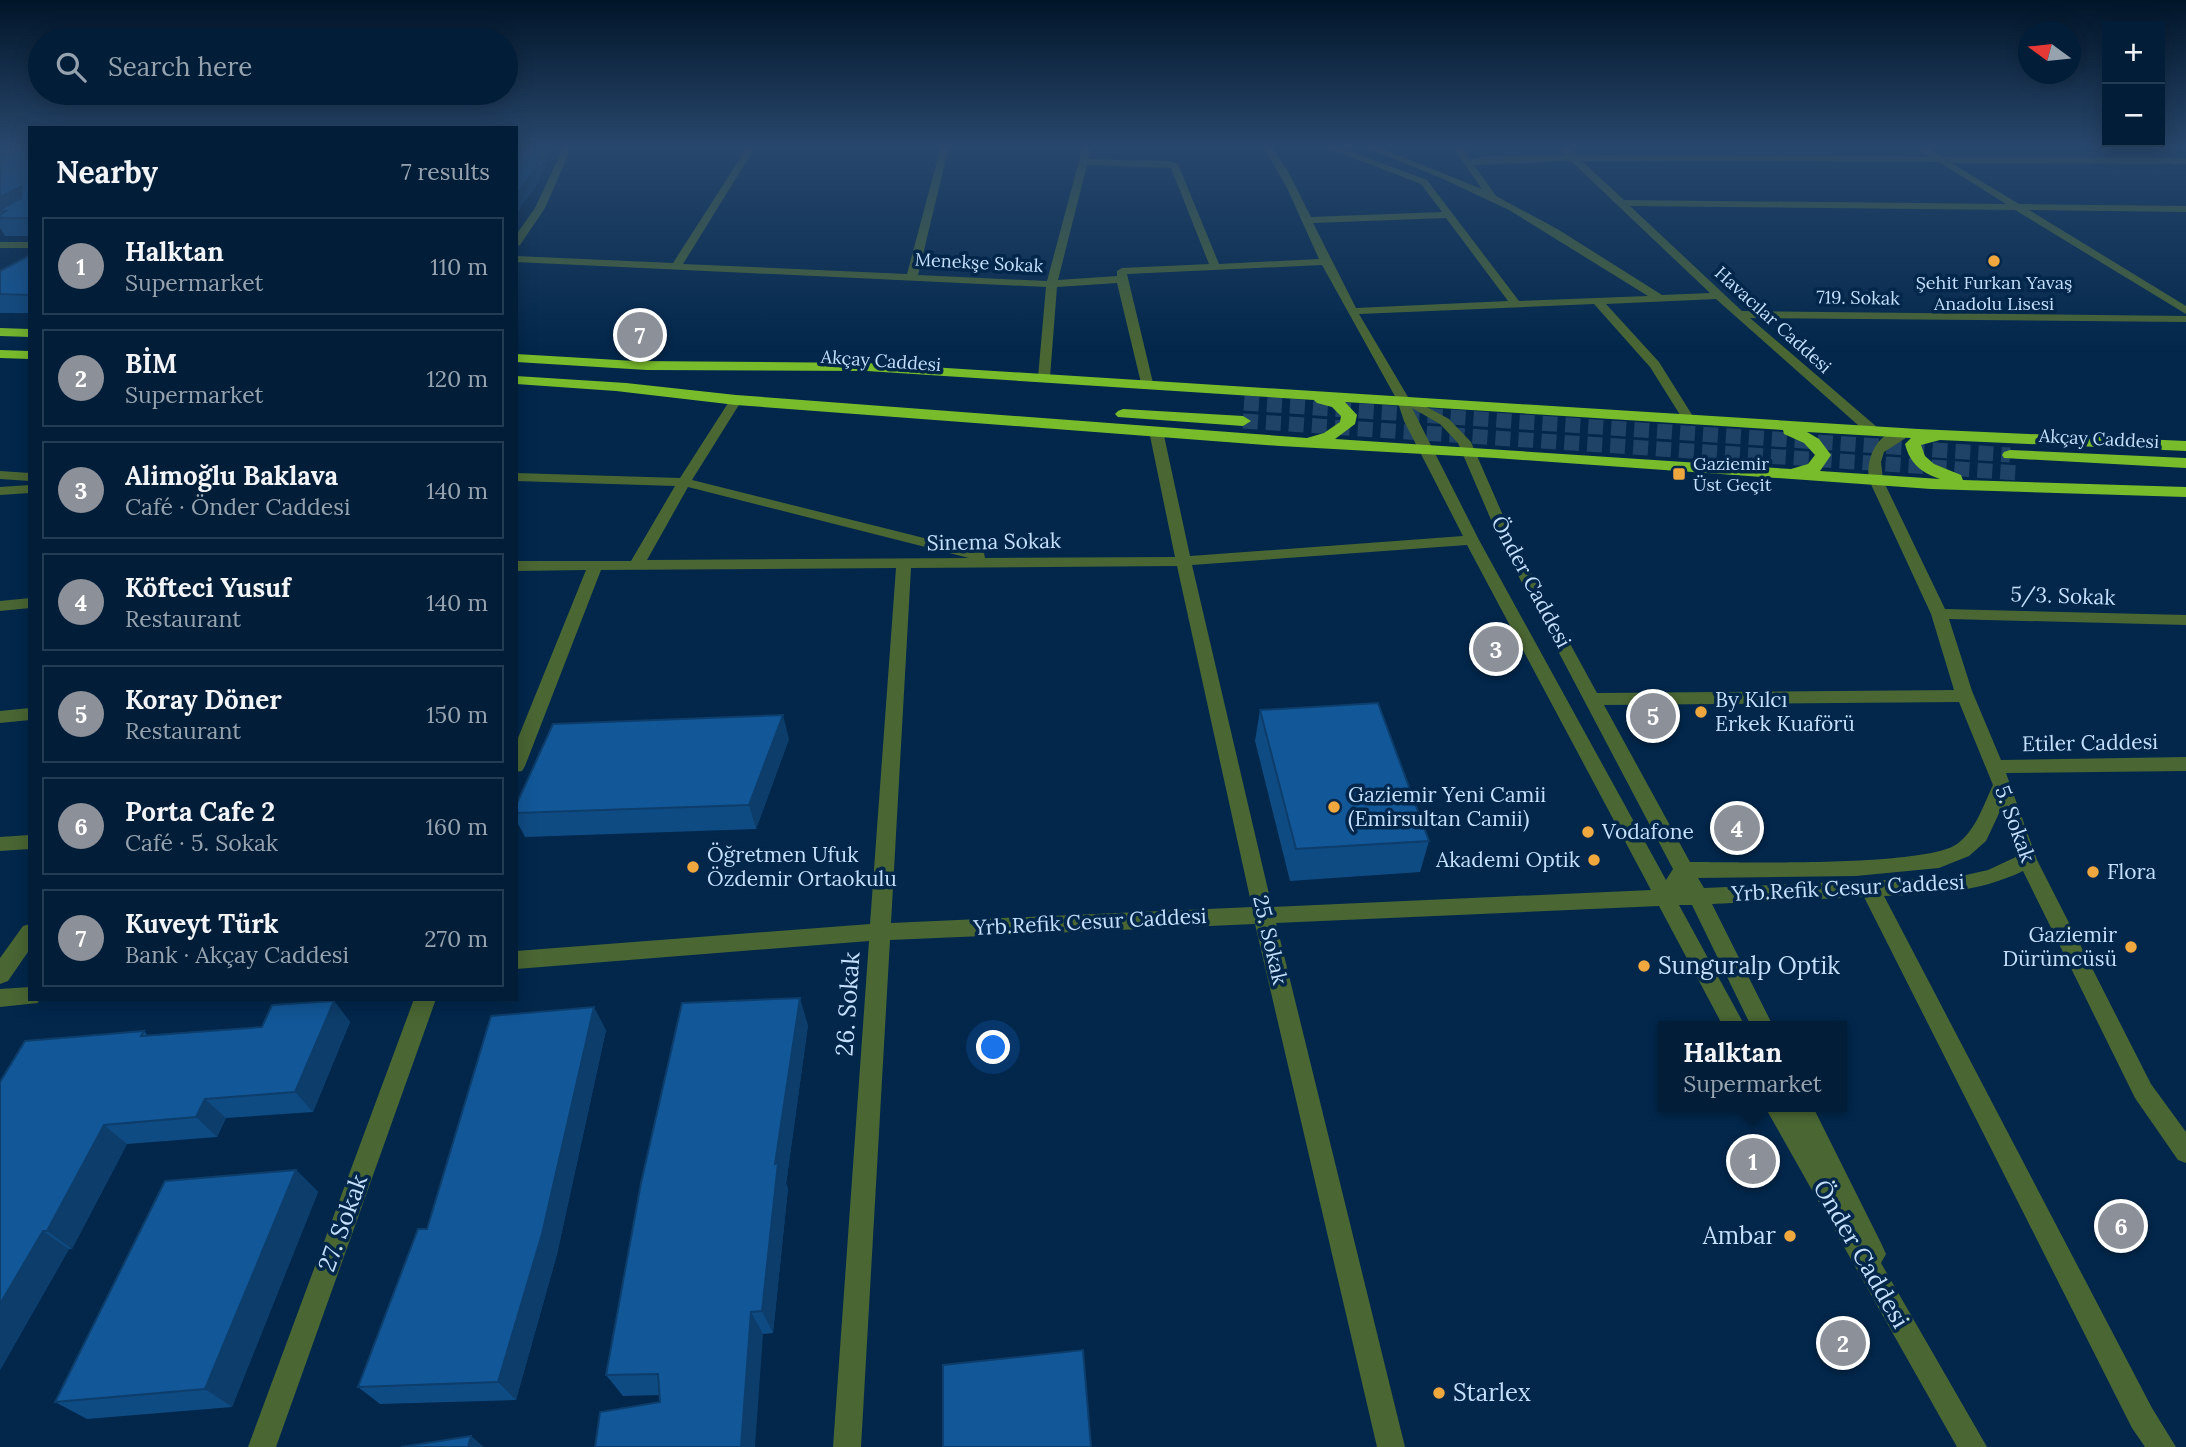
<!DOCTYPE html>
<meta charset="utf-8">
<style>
:root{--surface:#021d38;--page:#0c2640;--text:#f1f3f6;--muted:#96a2ae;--line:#233b53;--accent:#8c9099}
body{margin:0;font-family:Lora,serif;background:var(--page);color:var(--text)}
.controls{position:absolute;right:21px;top:21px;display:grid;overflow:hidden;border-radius:0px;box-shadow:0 4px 18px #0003}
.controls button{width:63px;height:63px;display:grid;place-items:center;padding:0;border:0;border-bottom:2px solid var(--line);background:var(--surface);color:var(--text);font:35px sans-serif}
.compass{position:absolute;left:2018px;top:21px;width:63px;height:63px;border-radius:50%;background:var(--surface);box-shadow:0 4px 18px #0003;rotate:285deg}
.you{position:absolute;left:994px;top:1048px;width:24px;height:24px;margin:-18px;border:5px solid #fff;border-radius:50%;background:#1a73e8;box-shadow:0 0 0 10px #1a73e833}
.badge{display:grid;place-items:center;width:46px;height:46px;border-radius:50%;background:var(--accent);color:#fff;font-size:23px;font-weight:700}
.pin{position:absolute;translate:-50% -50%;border:4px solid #fff;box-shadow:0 2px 7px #0006}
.popup{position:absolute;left:1658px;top:1021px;width:189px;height:91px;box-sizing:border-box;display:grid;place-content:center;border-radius:0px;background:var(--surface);filter:drop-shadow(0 2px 5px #0005);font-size:23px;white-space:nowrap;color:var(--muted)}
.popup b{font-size:26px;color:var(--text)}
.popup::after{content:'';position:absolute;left:50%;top:100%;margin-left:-14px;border:14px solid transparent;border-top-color:var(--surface)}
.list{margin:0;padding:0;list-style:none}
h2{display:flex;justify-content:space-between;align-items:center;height:91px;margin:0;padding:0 28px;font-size:30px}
h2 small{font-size:23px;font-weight:400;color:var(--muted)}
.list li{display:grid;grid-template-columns:46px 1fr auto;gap:21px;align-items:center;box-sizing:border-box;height:98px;margin:0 14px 14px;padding:0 14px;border:2px solid var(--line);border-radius:0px}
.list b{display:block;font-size:26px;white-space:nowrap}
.list p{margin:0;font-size:23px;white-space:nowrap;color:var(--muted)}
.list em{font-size:23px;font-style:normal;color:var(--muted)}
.icon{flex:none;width:38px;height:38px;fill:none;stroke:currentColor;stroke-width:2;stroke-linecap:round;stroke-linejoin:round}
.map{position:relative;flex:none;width:2186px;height:1447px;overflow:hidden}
.search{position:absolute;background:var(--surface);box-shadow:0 4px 18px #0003;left:28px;top:28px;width:490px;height:77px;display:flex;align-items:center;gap:18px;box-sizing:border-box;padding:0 24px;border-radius:38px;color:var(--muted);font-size:26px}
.panel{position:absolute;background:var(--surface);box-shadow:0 4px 18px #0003;left:28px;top:126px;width:490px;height:875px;border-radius:0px}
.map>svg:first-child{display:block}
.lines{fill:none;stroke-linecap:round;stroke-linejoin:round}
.highway-tunnel{stroke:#1f4366;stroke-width:15;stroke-dasharray:15 8;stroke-linecap:butt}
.minor{fill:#4a6633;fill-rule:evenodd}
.highway{fill:#79bc2b;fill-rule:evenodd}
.wall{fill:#0f4b83}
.shaded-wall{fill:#0d3d6a}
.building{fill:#125798;stroke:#0d3d6a;stroke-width:2}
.poi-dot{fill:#f0a73e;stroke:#02274b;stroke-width:2.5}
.labels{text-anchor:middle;stroke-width:7;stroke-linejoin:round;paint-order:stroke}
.far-street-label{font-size:18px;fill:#c5dffc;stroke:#02274b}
.far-poi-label{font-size:18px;fill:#c5dffc;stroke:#02274b}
.street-label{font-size:21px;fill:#c5dffc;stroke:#02274b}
.poi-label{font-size:21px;fill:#c5dffc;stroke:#02274b;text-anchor:start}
.near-poi-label{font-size:24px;fill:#c5dffc;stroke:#02274b;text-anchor:start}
.near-street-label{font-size:24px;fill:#c5dffc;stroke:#02274b}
</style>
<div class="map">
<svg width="2186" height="1447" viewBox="0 0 2186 1447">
<rect width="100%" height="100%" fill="#02274b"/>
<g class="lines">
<path class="highway-tunnel" d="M1244 403 2010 455
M1243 421 2020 473"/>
<path class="minor" d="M564 146H572L545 208 520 245 516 246V235L535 208Z
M748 146H756L683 264 907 274 941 146H949L918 275 1047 281 1083 146H1091L1088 159 1169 161 1178 164 1219 264 1319 259 1287 188 1263 146H1271L1289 173 1311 217 1442 212 1421 184 1322 146H1335L1427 180 1519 301 1648 296 1509 210 1441 178 1362 146 1385 150 1482 189 1452 146H1461L1470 160 1482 157 1566 155 1557 146H1566L1576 155 1930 157 1914 146H1924L1942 157 2186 158V164L1951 163 2019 204 2186 206V212L2029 210 2186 306V314L2015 210 1630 206 1742 311 2186 316V322L1750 318 1878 428 1880 431 1873 435 1868 434 1716 299 1606 304 1659 362 1694 418 1688 422 1682 418 1650 367 1594 304 1359 314 1408 397 1449 419 1471 442 1515 543 1597 693 1954 690 1931 614 1869 480C1865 456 1880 426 1909 430V436L1884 452 1881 462 1883 480 1945 609 2186 615V625L1949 619 1972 691 2001 760 2186 757V771L2006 773 2037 860 2151 1084 2186 1132V1163L2178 1160 2135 1098 2023 871C1977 893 1933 894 1884 896L2152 1408 2176 1447H2145L2132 1428 1864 897 1712 904 1773 1026H1751L1692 905H1679L1745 1026H1723L1659 906 1276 923 1405 1447H1377L1255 924 890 940 861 1447H833L869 941 516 969V951L870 924 896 568 601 570 525 766 522 771 516 772V743L586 570 516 571V561H631L675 486 516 481V473L680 478 730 400 736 396 742 400 692 480 984 553 985 558 1175 557 1149 431 1156 427 1163 431 1190 556 1463 536 1404 421 1397 400 1322 265 1127 274 1153 383 1147 387 1141 383 1117 283 1057 287 1050 377 1044 381 1038 377 1046 287 516 262V256L673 263ZM1571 161 1710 293 1662 295 1559 230 1496 196 1474 165ZM1582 161 1939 162 2006 204 1624 200ZM1087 165 1171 168 1209 264 1122 268 1117 271V276L1058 280ZM1446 218 1508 301 1356 308 1313 223ZM1412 408 1440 424 1458 443 1501 543 1673 869 1666 880 1479 540ZM688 487 969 558 647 560ZM1467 545 1651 890 1272 907 1192 565ZM1177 566 1252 907 891 923 911 568ZM1959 702 1993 785C1983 806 1976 830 1957 844 1925 867 1738 862 1690 862L1604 705ZM2001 809 2016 857 1988 870 1957 877 1704 888 1698 878 1856 876 1939 868 1969 856 1986 841Z
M0 242H30V248H0Z
M0 471 30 473V481L0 479Z
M30 485V493L0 495V487Z
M30 598V608L0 611V601Z
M30 708V720L0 723V711Z
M30 835V849L0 851V837Z
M30 924V949L8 981 0 984V958L23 926Z
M30 987V999H39L38 1003 0 1007V989Z
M414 999H436L276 1447H248Z
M1765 1107H1813L1882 1245 1886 1254 1881 1263 1987 1447H1957Z"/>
<path class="highway" d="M0 328 30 329V337L0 336Z
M0 350 30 351V359L0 358Z
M516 354 635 361 867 363 1918 429 2186 441V451L1940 440 1921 445 1925 456 1934 464 1961 475 1963 480 2186 487V497L1931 489 1495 458 1280 446 736 405 616 391 516 384V376L626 383 736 395 1307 438 1324 433 1340 422 1341 416 1332 407 1317 403 1314 400 867 371 647 370 516 362ZM1345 402 1783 430 1784 434 1804 443 1815 455 1808 464 1791 469 1335 439 1355 424 1357 415ZM1807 432 1911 438 1905 444C1910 464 1922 473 1940 479L1820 471 1831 455 1819 439Z
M1123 409 1243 416 1251 421 1243 426 1118 417 1115 414 1118 411Z
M2010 450 2186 458V468L2004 458 2002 455 2004 452Z"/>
</g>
<path class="wall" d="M0 146H30V236H5L0 228Z
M30 255V313H0V271Z
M1260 710 1429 841 1420 872 1290 881 1255 741Z
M789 739 756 829 525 837 516 820V805Z
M334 1001 350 1022 313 1112 226 1118 217 1137 127 1144 72 1249H69L0 1370V1082L144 1031 148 1036 262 1027Z
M808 1025 786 1184 788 1188 773 1333 763 1334 660 1402V1395L623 1396 606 1375Z
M606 1030 557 1254 516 1400 380 1404 358 1387 427 1229Z
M296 1170 318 1192 232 1407 87 1419 55 1402Z"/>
<path class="shaded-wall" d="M544 147 548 160 537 185 516 214V195Z
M22 186 30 200 6 211H0V197Z
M783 715 789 739 756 829 749 805Z
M800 998 808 1025 786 1184 788 1188 773 1333 762 1311 775 1164Z
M334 1001 350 1022 313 1112 295 1092Z
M594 1007 606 1030 557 1254 516 1400 498 1382Z
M205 1099 226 1118 217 1137 196 1117Z
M104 1125 127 1144 72 1249 47 1231Z
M296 1170 318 1192 232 1407 205 1389Z
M43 1231 69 1249 0 1370V1304Z
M751 1312 763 1334 755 1447H741Z
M471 1436 484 1447H468Z"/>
<path class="building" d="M0 146H30V218H0V215L6 211H0V210L21 198 22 186 0 197Z
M544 147 533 172 516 195V149Z
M30 255V295L0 294V271Z
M1378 703 1429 841 1296 849 1260 710Z
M783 715 749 805 516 813V805L553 724Z
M800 998 775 1164 778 1163 762 1311 751 1312 741 1447H595L600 1412 660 1402 658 1374 606 1375 641 1183 682 1003Z
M334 1001 295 1092 205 1099 196 1117 104 1125 47 1231H43L0 1304V1082L25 1041 144 1031 141 1036 262 1027 272 1005Z
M594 1007 542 1234 498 1382 358 1387 418 1229H427L491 1016Z
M296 1170 205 1389 55 1402 165 1181Z
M1083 1350 1091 1447H943V1365Z
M471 1436 468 1447H401Z"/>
<linearGradient id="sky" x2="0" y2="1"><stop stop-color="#011529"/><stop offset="0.42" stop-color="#28476c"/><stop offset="1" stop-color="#28476c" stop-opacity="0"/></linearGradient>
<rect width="2186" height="349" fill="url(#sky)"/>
<g class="poi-dot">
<circle cx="1994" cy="261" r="7"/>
<rect x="1672" y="467" width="14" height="14" rx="3.5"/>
<circle cx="1701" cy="712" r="7"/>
<circle cx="1334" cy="807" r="7"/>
<circle cx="1588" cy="832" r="7"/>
<circle cx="1594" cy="860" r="7"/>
<circle cx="693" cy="867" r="7"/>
<circle cx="2093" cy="872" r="7"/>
<circle cx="2131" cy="947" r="7"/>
<circle cx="1644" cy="966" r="7"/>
<circle cx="1790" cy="1236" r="7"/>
<circle cx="1439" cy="1393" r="7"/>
</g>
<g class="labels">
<g class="far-street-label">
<text transform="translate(979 263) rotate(3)" y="6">Menekşe Sokak</text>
<text transform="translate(1858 298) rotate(1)" y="6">719. Sokak</text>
<text transform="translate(1773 320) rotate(42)" y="6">Havacılar Caddesi</text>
<text transform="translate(881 361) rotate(4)" y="6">Akçay Caddesi</text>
<text transform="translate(2099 439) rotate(3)" y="6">Akçay Caddesi</text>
</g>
<g class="far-poi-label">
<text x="1994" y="289">Şehit Furkan Yavaş<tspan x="1994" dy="21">Anadolu Lisesi</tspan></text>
<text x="1693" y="470" text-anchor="start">Gaziemir<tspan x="1693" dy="21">Üst Geçit</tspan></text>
</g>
<g class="street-label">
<text transform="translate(994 542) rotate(-1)" y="7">Sinema Sokak</text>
<text transform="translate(1531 582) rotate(62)" y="7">Önder Caddesi</text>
<text transform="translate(2063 596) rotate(2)" y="7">5/3. Sokak</text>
<text transform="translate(2090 743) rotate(-1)" y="7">Etiler Caddesi</text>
<text transform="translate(2015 824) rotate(70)" y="7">5. Sokak</text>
<text transform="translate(1848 888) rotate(-3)" y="7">Yrb.Refik Cesur Caddesi</text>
<text transform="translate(1090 922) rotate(-3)" y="7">Yrb.Refik Cesur Caddesi</text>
<text transform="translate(1270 940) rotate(77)" y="7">25. Sokak</text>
</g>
<g class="poi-label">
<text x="1715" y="707">By Kılcı<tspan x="1715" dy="24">Erkek Kuaförü</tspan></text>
<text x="1348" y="802">Gaziemir Yeni Camii<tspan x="1348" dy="24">(Emirsultan Camii)</tspan></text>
<text x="1602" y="839">Vodafone</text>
<text x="707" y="862">Öğretmen Ufuk<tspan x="707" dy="24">Özdemir Ortaokulu</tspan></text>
<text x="1580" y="867" text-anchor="end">Akademi Optik</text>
<text x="2107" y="879">Flora</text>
<text x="2117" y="942" text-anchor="end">Gaziemir<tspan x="2117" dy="24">Dürümcüsü</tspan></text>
</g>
<g class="near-poi-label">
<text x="1658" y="974">Sunguralp Optik</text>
<text x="1776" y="1244" text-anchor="end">Ambar</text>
<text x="1453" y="1401">Starlex</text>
</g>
<g class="near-street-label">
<text transform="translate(848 1004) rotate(-86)" y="8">26. Sokak</text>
<text transform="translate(343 1223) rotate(-70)" y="8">27. Sokak</text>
<text transform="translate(1861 1254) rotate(60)" y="8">Önder Caddesi</text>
</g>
</g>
</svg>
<div class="controls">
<button>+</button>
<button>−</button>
</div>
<svg class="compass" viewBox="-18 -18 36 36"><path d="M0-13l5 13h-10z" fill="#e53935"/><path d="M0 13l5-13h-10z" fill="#96a2ae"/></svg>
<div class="you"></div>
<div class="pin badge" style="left:1753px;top:1161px">1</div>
<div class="popup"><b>Halktan</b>Supermarket</div>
<div class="pin badge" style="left:1843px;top:1343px">2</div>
<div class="pin badge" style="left:1496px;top:649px">3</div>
<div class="pin badge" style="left:1737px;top:828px">4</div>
<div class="pin badge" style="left:1653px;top:716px">5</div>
<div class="pin badge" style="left:2121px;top:1226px">6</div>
<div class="pin badge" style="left:640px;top:335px">7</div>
<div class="search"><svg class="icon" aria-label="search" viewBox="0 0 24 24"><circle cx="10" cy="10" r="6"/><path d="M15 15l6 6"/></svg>Search here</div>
<section class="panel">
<h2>Nearby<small>7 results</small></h2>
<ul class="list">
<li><span class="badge">1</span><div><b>Halktan</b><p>Supermarket</p></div><em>110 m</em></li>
<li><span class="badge">2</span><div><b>BİM</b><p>Supermarket</p></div><em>120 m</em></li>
<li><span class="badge">3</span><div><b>Alimoğlu Baklava</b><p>Café · Önder Caddesi</p></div><em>140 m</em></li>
<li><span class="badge">4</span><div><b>Köfteci Yusuf</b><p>Restaurant</p></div><em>140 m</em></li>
<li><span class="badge">5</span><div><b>Koray Döner</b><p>Restaurant</p></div><em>150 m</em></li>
<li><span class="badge">6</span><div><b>Porta Cafe 2</b><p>Café · 5. Sokak</p></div><em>160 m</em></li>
<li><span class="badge">7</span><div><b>Kuveyt Türk</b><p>Bank · Akçay Caddesi</p></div><em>270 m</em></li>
</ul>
</section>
</div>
